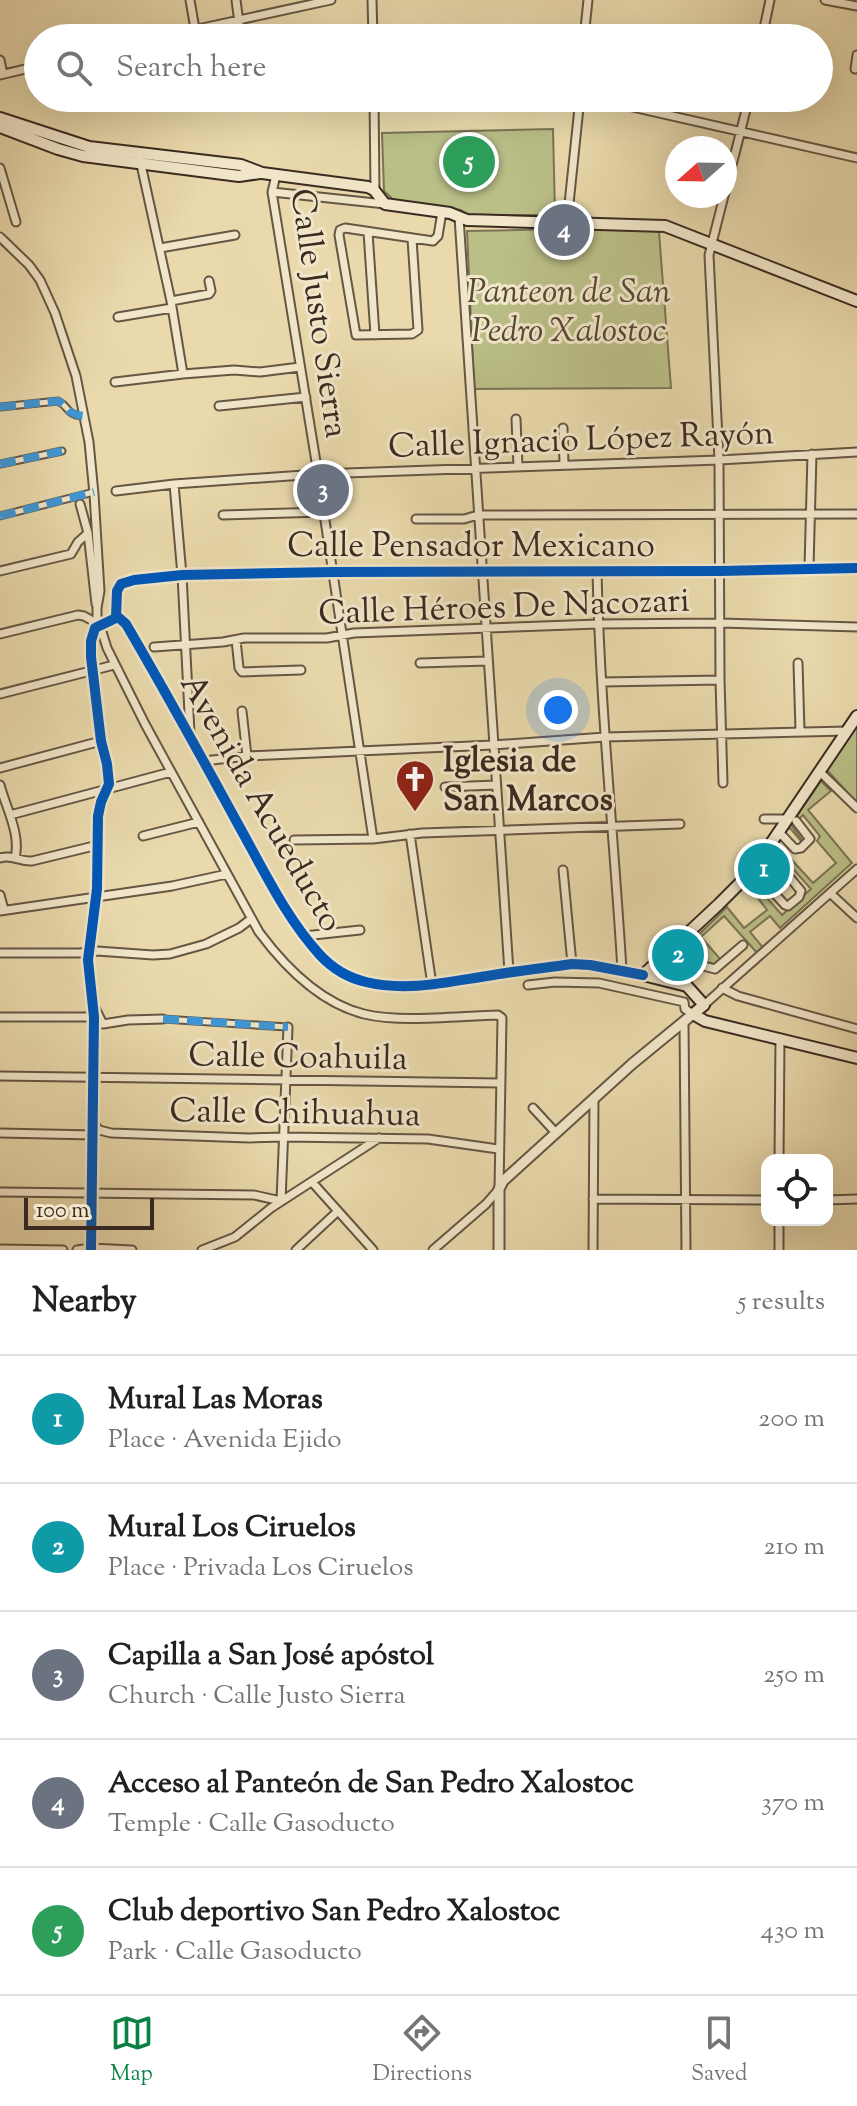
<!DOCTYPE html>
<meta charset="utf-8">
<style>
:root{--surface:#fff;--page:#f6f6f6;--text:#202124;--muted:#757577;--line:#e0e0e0;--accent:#0b8043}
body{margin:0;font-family:"Sorts Mill Goudy",serif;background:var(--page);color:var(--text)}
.controls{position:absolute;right:24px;bottom:24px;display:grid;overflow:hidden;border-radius:16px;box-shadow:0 8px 32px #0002}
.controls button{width:72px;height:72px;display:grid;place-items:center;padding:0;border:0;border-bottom:2px solid var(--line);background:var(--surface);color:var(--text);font:40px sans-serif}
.compass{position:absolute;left:665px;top:136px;width:72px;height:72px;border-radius:50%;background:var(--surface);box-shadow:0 8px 32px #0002;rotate:250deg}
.scale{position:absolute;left:24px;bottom:20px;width:130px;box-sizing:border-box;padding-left:8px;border:4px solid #3b2a21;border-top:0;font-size:22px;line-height:28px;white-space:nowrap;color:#3b2a21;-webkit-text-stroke:6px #f1e6c9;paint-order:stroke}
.you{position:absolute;left:558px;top:710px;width:28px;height:28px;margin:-20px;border:6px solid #fff;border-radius:50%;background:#1a73e8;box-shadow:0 0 0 12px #1a73e833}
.badge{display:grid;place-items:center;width:52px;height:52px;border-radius:50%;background:var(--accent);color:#fff;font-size:26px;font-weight:700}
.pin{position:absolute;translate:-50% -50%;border:4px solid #fff;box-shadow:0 2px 8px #0006}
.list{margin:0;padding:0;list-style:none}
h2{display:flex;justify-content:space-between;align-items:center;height:104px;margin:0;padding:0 32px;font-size:34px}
h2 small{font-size:26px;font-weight:400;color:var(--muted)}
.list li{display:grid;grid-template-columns:52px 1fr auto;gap:24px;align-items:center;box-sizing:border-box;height:128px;padding:0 32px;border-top:2px solid var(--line)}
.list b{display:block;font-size:30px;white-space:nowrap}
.list p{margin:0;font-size:26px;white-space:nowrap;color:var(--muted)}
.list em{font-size:26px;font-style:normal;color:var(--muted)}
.icon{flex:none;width:44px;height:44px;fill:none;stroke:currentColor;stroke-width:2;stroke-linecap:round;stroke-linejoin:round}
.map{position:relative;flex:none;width:857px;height:1250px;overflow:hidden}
.search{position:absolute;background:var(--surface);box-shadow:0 8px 32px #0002;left:24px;right:24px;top:24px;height:88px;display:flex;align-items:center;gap:20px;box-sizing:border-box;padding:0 28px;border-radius:44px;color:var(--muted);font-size:30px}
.sheet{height:744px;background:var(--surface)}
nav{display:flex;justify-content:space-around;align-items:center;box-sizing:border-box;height:112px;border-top:2px solid var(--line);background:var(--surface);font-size:22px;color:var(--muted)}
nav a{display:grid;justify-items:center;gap:4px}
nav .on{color:var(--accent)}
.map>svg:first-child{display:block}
.green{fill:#babe87;stroke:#7a7454;stroke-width:2}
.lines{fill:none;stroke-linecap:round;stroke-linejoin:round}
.pedestrian-casing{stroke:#665644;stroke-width:9}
.minor-casing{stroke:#665644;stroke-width:11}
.tertiary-casing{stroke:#665644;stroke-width:13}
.secondary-casing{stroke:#3b2a21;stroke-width:14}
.pedestrian{stroke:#f1e6c9;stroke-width:5}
.minor{stroke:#f1e6c9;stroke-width:7}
.tertiary{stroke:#f1e6c9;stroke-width:9}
.secondary{stroke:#f1e6c9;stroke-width:10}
.quiet{stroke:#3e96d5;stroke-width:8;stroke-dasharray:16 8;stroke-linecap:butt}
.cycleway-casing{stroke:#f1e6c9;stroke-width:15}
.cycleway{stroke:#0057b8;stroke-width:10}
.labels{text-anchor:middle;stroke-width:6;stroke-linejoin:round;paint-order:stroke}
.park-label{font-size:34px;font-style:italic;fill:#544835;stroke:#f1e6c9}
.street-label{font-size:34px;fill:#3b2a21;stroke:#f1e6c9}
.poi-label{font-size:34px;font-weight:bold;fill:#3b2a21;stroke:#f1e6c9;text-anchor:start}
</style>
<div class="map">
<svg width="857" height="1250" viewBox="0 0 857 1250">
<rect width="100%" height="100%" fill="#e9d9ac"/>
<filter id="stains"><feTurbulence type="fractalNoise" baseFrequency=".0025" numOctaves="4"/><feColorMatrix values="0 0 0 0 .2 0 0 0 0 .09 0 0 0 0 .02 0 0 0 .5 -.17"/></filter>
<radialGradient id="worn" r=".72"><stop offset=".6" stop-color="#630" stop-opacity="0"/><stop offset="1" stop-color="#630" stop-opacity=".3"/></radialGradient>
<path class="green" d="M553 129 555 215H467L461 210 400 206 384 191 382 133Z
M567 229 654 230 659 232 671 388 474 389 467 231Z
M857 726V803L826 769Z
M821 781 831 791 808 810 852 863 780 928 770 916 750 932 765 950 759 955 724 916 701 937 720 959 714 964 678 955 727 907 744 928 767 910 748 885 752 881 782 915 811 889 777 851 780 847 813 883 836 863 817 841 820 836 803 815 792 826 802 840 801 841 790 828 787 830Z"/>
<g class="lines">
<g class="pedestrian-casing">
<path id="pedestrian" d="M0 407 58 401C70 407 66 415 83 416
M0 464 62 451
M0 516 94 492
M163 1019 287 1027"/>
</g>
<g class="minor-casing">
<path id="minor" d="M190 0 195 29
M236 0 241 38
M372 0 373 38
M825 0 857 6
M585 33 624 38
M156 38 331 0
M584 38 588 0
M762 38 770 0
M0 60 3 74
M855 69 857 55
M0 75 38 66
M374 98 375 192
M593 98 857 158
M140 160 171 301 183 374
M0 168 16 222
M276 175 272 192 318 474 373 839
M272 192 385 204
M725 193 749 98
M459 217 509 972
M567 223 580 98
M368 232 375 335
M0 237 29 265 40 280 55 313 76 376 89 442 94 494 100 591 97 608V616L107 648 145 724 259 932C285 967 320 1003 364 1014 401 1023 458 1016 498 1015L502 1018 499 1189 486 1204 433 1250
M412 239 418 330 412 334 356 335 339 235 340 230 345 228 433 241 438 236 442 212
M160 248 235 235
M171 301 209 294 211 291 209 281
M118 317 172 308
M115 382 183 374 234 370 260 372 300 367
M219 406 306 397
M516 419 518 467
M563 428 564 465
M174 484 182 575 190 733
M116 491 174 484 318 474 719 460 857 452
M80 504 88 533 96 604
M223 515 324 512
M416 519H464L478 515 857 514
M809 568 812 454
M0 571 71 554 78 542 88 533
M597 572C600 705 614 837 622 970
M116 617 117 591 121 584 134 580 182 575 333 572 721 571 857 568
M0 634 78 615 84 616 100 625
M236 640 239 668 242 672 301 670
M154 647 223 642 244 638H327L354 633 598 624 721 623 857 627
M420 663 487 661
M798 663 800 731
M602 682 720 680
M0 694 114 665
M242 711 247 756
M204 761 247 756 493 745 605 737 847 731
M0 768 101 741
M819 771 857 808
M723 783 720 680 719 460 709 255 724 196
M0 785C6 808 21 834 15 858
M445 787 496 785
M10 815 171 772
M764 819H788
M779 832 795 849 801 848 810 839 796 821
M410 834 432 985
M143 836 199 822
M294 840 373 839 422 833 680 824
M0 858C12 854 20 862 32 861L98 845
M563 870 572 964
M753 870 785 905 788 906 799 897 801 891 776 861
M830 893 857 918
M0 895 4 910
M0 911 172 886 227 874
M304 936 360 930
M0 953H80L97 951 153 955 170 954 206 944 239 928 251 919
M664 956 715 969 743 945
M528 985 555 982 599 983 684 1002 685 1009 693 1014
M722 988 738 996 857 1029
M704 1005 857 869
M94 1006 103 1024 128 1020 163 1019
M0 1017H94
M684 1022 686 1250
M0 1076 500 1083
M533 1108 556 1133
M94 1124 99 1130 111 1133 249 1138 285 1137 428 1139 498 1149
M0 1133 94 1135
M779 1160 780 1038
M312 1182 373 1250
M0 1192 254 1195 281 1201 288 1027
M593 1199 767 1200
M827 1200 857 1199
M779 1220V1250
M0 1249 63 1250
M77 1250 91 1248 132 1250
M202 1250 235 1237 271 1208 379 1138
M296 1250 338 1211
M593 1250 594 1098"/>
</g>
<g class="tertiary-casing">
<path id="tertiary" d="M91 1250 94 1017 88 960 97 889 98 816 101 802 109 784 107 764 101 741 91 657V641L95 628 118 617 126 624C165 691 202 758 239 826 263 869 286 918 320 955 332 968 349 978 366 982 406 992 448 982 487 976 515 971 544 968 572 964L590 965 643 975
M499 1250V1189L503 1181 632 1064 693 1014"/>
</g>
<g class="secondary-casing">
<path id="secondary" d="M0 118 89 147 241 165 262 173 368 187 374 190 385 204 450 213 467 220 665 226 857 301
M0 127 58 149 83 156 239 176 260 173
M643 975 719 904 753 870 857 716
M643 975 687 986 704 1005 693 1014 705 1021 857 1058"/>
</g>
<use href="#pedestrian" class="pedestrian"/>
<use href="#minor" class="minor"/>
<use href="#tertiary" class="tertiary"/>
<use href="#secondary" class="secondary"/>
<path class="quiet" d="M0 407 58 401C71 408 65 414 84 416
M0 464 62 451
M0 516 94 492
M163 1019 288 1027"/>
<g class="cycleway-casing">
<path id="cycleway" d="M116 617 117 591 121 584 134 580 182 575 333 572 721 571 857 568
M91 1250 94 1017 88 960 97 889 98 816 101 802 109 784 107 764 101 741 91 657V641L95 628 118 617 126 624C165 691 202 758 239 826 263 869 286 918 320 955 332 968 349 978 366 982 406 992 448 982 487 976 515 971 544 968 572 964L590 965 643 975"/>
</g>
<use href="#cycleway" class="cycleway"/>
</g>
<defs>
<g id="church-pin" transform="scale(2)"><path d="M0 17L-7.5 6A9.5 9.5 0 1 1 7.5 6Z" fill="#8f2418" stroke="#f1e6c9"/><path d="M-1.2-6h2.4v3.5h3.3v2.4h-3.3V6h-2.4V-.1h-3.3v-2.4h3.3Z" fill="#fff"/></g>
</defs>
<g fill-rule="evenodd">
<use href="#church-pin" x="415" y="779"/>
</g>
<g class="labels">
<g class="park-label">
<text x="569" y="302">Panteon de San<tspan x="569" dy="39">Pedro Xalostoc</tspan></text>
</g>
<g class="street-label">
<text transform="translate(321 313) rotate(82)" y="12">Calle Justo Sierra</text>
<text transform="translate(581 438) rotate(-2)" y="12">Calle Ignacio López Rayón</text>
<text x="471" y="556">Calle Pensador Mexicano</text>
<text transform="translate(504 605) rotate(-2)" y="12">Calle Héroes De Nacozari</text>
<text transform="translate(263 802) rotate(60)" y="12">Avenida Acueducto</text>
<text transform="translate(298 1055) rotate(1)" y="12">Calle Coahuila</text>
<text transform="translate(295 1111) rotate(1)" y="12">Calle Chihuahua</text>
</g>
<g class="poi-label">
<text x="443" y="771">Iglesia de<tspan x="443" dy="39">San Marcos</tspan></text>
</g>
</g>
<rect width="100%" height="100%" filter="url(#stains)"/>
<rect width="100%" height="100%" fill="url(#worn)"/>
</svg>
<div class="controls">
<button><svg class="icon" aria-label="locate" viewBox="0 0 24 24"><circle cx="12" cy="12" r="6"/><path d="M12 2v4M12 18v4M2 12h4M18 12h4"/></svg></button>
</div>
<svg class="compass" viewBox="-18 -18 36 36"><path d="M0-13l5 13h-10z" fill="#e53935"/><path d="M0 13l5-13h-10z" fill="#757577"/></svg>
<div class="scale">100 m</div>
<div class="you"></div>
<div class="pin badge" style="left:764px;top:869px;background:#0f9aa8">1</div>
<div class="pin badge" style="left:678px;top:955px;background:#0f9aa8">2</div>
<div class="pin badge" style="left:323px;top:490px;background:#6b7280">3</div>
<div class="pin badge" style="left:564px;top:230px;background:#6b7280">4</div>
<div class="pin badge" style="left:469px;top:162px;background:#2e9e5b">5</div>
<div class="search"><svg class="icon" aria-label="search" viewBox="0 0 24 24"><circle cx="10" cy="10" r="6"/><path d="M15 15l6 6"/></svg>Search here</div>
</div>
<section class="sheet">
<h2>Nearby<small>5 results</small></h2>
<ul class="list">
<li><span class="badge" style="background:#0f9aa8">1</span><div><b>Mural Las Moras</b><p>Place · Avenida Ejido</p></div><em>200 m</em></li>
<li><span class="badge" style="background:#0f9aa8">2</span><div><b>Mural Los Ciruelos</b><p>Place · Privada Los Ciruelos</p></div><em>210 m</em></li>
<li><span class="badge" style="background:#6b7280">3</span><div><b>Capilla a San José apóstol</b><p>Church · Calle Justo Sierra</p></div><em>250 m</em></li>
<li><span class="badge" style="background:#6b7280">4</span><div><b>Acceso al Panteón de San Pedro Xalostoc</b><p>Temple · Calle Gasoducto</p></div><em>370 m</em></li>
<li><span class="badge" style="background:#2e9e5b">5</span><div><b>Club deportivo San Pedro Xalostoc</b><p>Park · Calle Gasoducto</p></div><em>430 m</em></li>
</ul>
</section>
<nav>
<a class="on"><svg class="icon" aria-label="map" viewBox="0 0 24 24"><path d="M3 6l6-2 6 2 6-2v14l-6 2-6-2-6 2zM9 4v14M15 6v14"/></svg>Map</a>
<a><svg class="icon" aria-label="directions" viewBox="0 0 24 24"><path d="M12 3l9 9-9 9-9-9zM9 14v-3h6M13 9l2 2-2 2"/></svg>Directions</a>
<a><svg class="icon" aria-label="saved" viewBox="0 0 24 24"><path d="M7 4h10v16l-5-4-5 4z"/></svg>Saved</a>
</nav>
